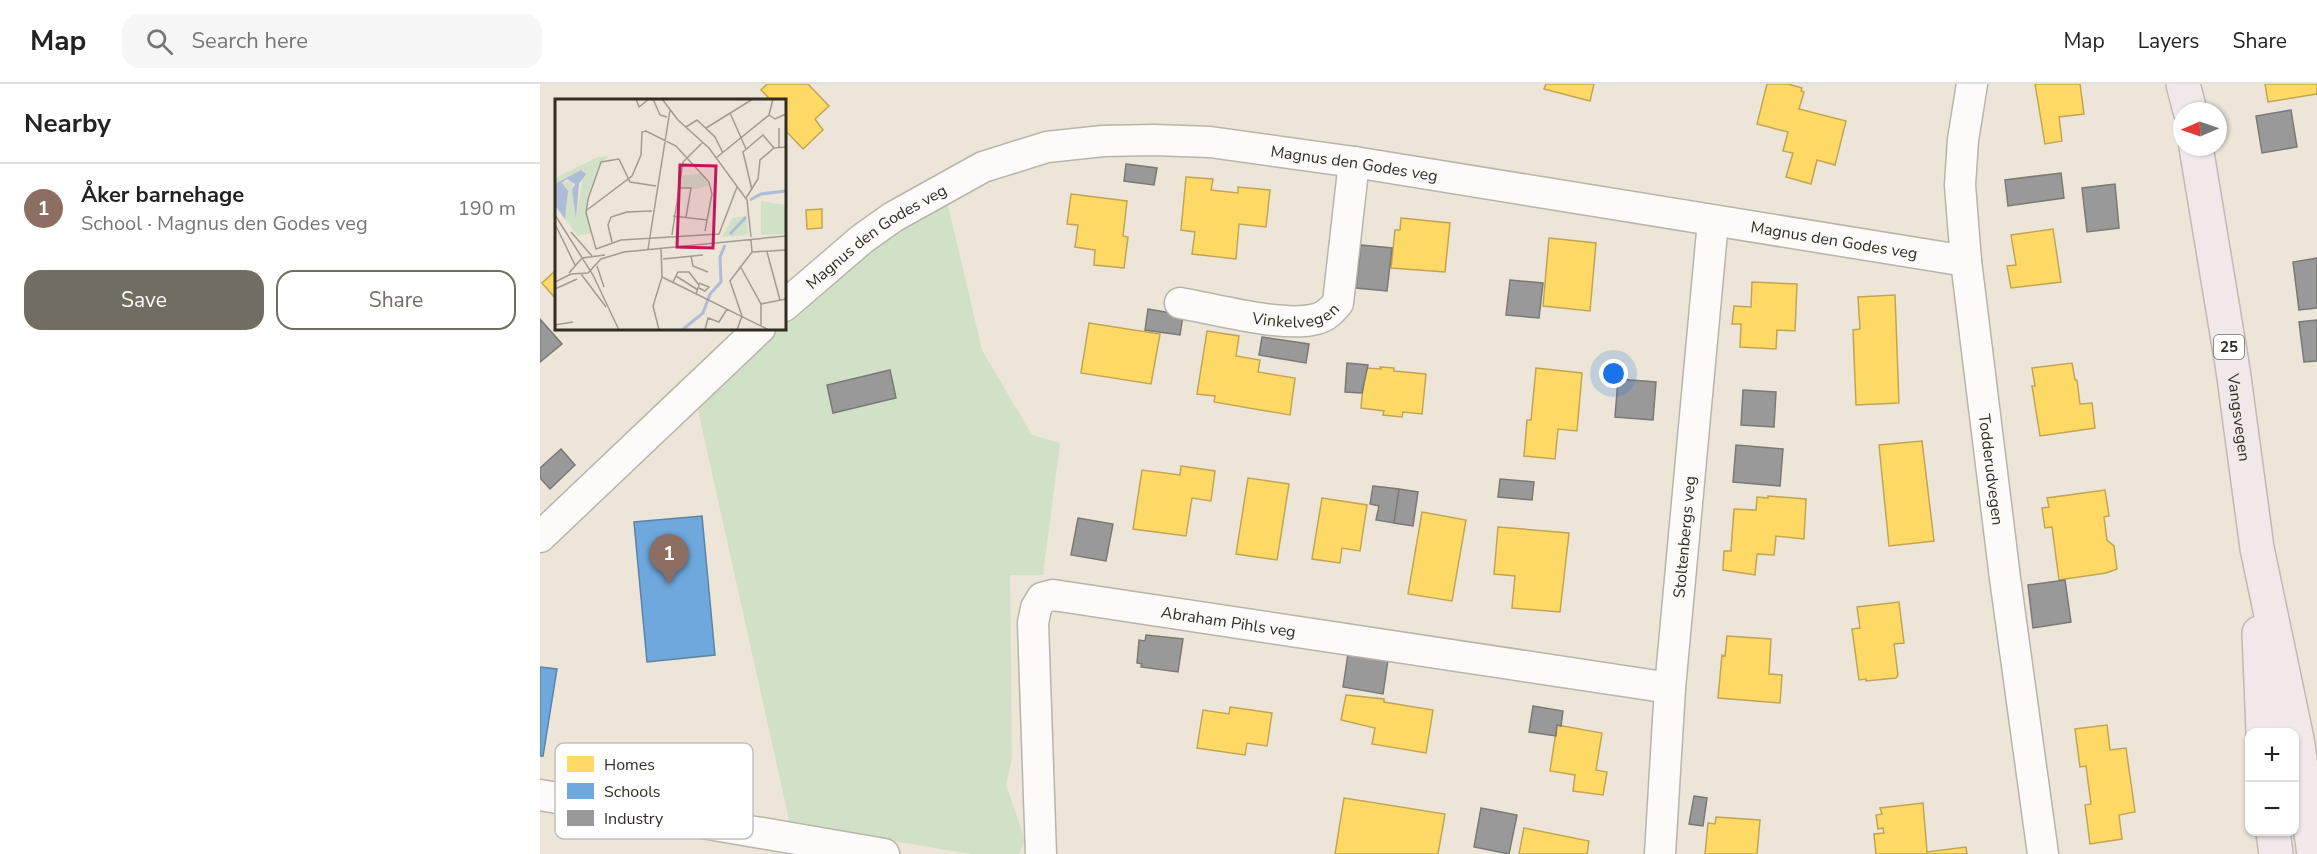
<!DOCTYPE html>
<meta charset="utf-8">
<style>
:root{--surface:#fff;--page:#f6f6f6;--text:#222;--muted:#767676;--line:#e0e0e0;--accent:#726d62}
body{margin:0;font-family:"Nunito Sans",sans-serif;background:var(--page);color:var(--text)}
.controls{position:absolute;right:18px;bottom:18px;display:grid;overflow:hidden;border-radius:12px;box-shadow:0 2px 4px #0004}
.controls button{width:54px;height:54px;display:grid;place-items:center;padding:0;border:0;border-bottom:2px solid var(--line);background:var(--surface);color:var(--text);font:30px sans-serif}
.compass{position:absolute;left:1633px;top:18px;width:54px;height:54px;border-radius:50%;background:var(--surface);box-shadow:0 2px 4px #0004;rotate:268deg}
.you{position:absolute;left:1074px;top:290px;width:21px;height:21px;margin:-15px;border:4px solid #fff;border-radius:50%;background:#1a73e8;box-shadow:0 0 0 9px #1a73e833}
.badge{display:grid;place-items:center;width:39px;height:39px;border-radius:50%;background:var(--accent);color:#fff;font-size:20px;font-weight:700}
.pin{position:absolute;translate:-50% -50px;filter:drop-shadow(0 2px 3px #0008)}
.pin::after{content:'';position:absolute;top:32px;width:21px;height:18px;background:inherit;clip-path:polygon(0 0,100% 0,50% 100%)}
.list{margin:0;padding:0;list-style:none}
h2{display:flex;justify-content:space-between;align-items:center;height:78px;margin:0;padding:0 24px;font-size:26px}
h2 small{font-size:20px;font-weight:400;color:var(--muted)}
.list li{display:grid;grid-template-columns:39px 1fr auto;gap:18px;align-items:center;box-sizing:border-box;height:90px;padding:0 24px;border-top:2px solid var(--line)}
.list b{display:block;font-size:22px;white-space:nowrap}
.list p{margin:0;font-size:20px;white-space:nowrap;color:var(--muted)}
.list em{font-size:20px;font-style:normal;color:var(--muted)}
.actions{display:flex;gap:12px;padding:18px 24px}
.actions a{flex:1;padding:14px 0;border:2px solid var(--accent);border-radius:18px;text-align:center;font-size:21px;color:var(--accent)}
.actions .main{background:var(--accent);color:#fff}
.icon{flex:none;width:33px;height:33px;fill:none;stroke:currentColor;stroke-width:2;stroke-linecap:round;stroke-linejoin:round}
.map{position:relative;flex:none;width:1777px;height:770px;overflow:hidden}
header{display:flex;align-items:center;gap:36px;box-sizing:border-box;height:84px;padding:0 30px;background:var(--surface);border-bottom:2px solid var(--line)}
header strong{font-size:28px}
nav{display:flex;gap:33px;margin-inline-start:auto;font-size:21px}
.search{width:420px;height:54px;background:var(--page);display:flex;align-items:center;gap:15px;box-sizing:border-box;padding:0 21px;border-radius:18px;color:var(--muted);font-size:22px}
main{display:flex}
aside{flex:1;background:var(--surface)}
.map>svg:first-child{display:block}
.green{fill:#d1e1c7}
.homes{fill:#ffd966;stroke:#c1a552;stroke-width:1.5}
.schools{fill:#6fa8dc;stroke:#5c83a4;stroke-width:1.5}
.industry{fill:#999;stroke:#7a7976;stroke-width:1.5}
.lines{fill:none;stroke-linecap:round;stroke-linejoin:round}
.street-casing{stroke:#b9b4aa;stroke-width:33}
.highway-casing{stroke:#c3b8b3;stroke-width:36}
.street{stroke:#fcfbf9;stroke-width:30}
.highway{stroke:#f1e8e9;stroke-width:33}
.labels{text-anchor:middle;stroke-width:6;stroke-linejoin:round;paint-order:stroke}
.shield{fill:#fff;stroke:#6f6c65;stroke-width:1.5}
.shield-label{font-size:15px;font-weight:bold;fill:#312d23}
.street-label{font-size:16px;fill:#312d23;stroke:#fff}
.inset-river{fill:none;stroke:#afbcd7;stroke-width:3}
.inset-road{fill:none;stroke:#a19b90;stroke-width:1.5}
.view{fill:#c2185b;fill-opacity:0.15;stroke:#c2185b;stroke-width:3}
.inset-edge{fill:none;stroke:#312d23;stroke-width:3}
.key{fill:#fff;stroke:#c1c0bd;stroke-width:1.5}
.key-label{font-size:16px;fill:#312d23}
</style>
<header>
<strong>Map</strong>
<div class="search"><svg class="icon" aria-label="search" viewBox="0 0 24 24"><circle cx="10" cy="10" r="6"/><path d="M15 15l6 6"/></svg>Search here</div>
<nav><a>Map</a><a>Layers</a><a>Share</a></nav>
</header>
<main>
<aside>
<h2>Nearby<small></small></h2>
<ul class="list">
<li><span class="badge" style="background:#8d6e63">1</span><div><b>Åker barnehage</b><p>School · Magnus den Godes veg</p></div><em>190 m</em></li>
</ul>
<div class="actions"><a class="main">Save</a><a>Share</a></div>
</aside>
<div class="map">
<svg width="1777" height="770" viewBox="0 0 1777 770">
<rect width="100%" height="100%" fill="#ece5d8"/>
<path class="green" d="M407 117 442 266 492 351 520 359 503 491H470L472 674 466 701 485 756 479 770H431L250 740 156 317 238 245 244 244 245 239 335 159Z"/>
<path class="homes" d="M227 0H268L289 22 275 35 283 46 263 65 244 45V16H224L228 13 221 6Z
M1006 0H1054L1050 17 1004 5Z
M1227 0H1248L1262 4 1261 7 1264 8 1259 25 1306 37 1295 81 1277 76 1271 100 1246 93 1253 69 1243 67 1248 48 1217 40Z
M1495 0H1540L1544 30 1519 33 1522 57 1505 60Z
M1725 0H1777V10L1728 18Z
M646 93 673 95 671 106 698 109V103L730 106 726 143 699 140 696 175 652 170 655 148 641 146Z
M531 110 587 117 583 152 588 153 584 184 554 181 555 166 535 163 538 141 527 140Z
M282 125V144L267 145 266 126Z
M861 134 910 139 905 188 851 184 855 146H860Z
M1513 145 1521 198 1471 204 1467 182 1476 181 1471 151Z
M1009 154 1056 159 1050 227 1003 222Z
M16 186V215L2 199Z
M1212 198 1257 200 1255 247 1237 246 1236 265 1200 263 1201 240H1192L1194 222 1211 223Z
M1355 211 1359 319 1316 321 1313 246 1320 245 1318 213Z
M549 239 620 250 611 300 541 289Z
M667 247 699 252 696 272 720 276 718 288 755 294 750 331 674 318 675 312 657 310Z
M1532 279 1535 296H1537L1540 320 1552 319 1555 344 1500 352 1492 302H1495L1492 284Z
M840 283 854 284V287L886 290 882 330 863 328 862 333 843 331 844 327 821 324 824 292 827 284 841 285Z
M996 284 1042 289 1037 347 1018 345 1015 375 984 372 987 336H991Z
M1382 357 1394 457 1349 462 1339 361Z
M641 382 675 387 671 417 652 414 646 452 593 445 602 386 640 391Z
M708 394 749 400 737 476 696 470Z
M1565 406 1569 432 1564 433 1567 456 1574 462 1577 485 1566 489 1519 496 1512 443 1505 444 1502 424 1509 423 1507 414Z
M1228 412 1266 415 1264 455 1236 452 1234 471 1217 470 1215 491 1183 486 1184 467H1191L1194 425 1216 426 1217 413 1228 414Z
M782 414 827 421 820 467 802 464 800 479 772 475Z
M882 428 926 436 912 517 868 510Z
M958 443 1029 449 1020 528 972 524 975 492 954 490Z
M1359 518 1364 559 1354 560 1358 591 1356 594 1326 597V595L1319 596 1312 545 1320 544 1317 523Z
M1187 552 1231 555 1229 590 1242 591 1240 619 1178 614 1182 571 1185 572Z
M806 611 844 615V618L893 626 886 669 832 660 835 644 801 636Z
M690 623 732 629 727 662 707 659 705 671 657 664 663 626 689 630Z
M1017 641 1062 649 1056 686 1067 688 1063 711 1033 707 1035 691 1010 687Z
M1567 641 1570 666 1586 664 1595 728 1579 731 1582 755 1550 760 1545 721 1551 720 1546 682 1540 683 1535 645Z
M804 714 905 730 898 770H795Z
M1383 719 1387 768 1426 763 1427 770H1336L1334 750 1344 749 1343 744 1338 745 1336 731 1342 730 1340 724Z
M1176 733 1220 736 1217 770H1165L1168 739 1175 740Z
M984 744 1049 757 1047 770H979Z"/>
<path class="schools" d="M162 432 175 571 107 578 94 438Z
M0 583 17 585 3 672H0Z"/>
<path class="industry" d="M1751 26 1757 63 1722 69 1716 32Z
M586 80 617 84 614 101 584 97Z
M1521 89 1524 114 1468 122 1465 96Z
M1575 100 1579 144 1547 148 1542 104Z
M821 161 852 164 847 207 816 204Z
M1777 174V224L1759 226 1753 178Z
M970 196 1003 199 999 234 966 231Z
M608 225 643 231 640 251 605 246Z
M0 235 22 260 0 278Z
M1777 236V277L1764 278 1759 238Z
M722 253 769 260 766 279 719 271Z
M807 279 828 281 822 309 805 308Z
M350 286 356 314 293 329 287 301Z
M1078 295 1116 298 1113 336 1075 333Z
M1203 306 1236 308 1234 343 1201 341Z
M1196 361 1243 365 1240 402 1193 398Z
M21 365 35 381 10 405 0 394V384Z
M960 395 994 398 992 416 958 413Z
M833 402 859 405 854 439 836 436 839 422 830 420Z
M859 405 878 408 873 442 854 439Z
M538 434 573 440 566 477 531 471Z
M1525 496 1531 538 1493 544 1488 501Z
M606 551 643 555 638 588 601 583 602 580 597 579 599 556 605 557Z
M808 570 848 576 843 610 803 603Z
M993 622 1023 627 1021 642 1017 641 1016 652 989 648Z
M1154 712 1167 714 1163 742 1149 740Z
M941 724 977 731 969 770 934 763Z"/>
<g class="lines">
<g class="street-casing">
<g id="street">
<path id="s1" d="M1432 0 1423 56 1420 101 1426 177 1465 494 1503 770"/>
<path id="s2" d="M640 219C676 225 743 244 776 235 786 233 792 226 798 219L814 78"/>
<path id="s3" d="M244 222 322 155 353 133 443 83 507 63 563 57 614 56 670 58 814 78 1426 177"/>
<path d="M0 453 220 244"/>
<path d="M0 711 344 770"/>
<path id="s4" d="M501 770 493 539 496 524 502 514 513 511 1130 604"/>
<path id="s5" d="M1120 770 1130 604 1173 137"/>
</g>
</g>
<g class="highway-casing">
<g id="highway">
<path d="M1643 0 1650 27"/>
<path id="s6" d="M1656 63 1693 286 1717 464 1757 655 1774 770"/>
<path d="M1719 549 1723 648"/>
<path d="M1733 748 1736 770"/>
</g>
</g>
<use href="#street" class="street"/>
<use href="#highway" class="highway"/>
</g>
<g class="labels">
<rect class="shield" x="1674" y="251" width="30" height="24" rx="4.5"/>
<g class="shield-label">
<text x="1689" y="268">25</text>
</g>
<g class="street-label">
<text dy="6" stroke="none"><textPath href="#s3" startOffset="620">Magnus den Godes veg</textPath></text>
<text dy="6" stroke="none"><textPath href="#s3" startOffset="116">Magnus den Godes veg</textPath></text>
<text dy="6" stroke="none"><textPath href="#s3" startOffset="1106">Magnus den Godes veg</textPath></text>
<text dy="6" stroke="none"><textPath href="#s2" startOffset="118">Vinkelvegen</textPath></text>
<text dy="6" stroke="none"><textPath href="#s6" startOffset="274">Vangsvegen</textPath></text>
<text dy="6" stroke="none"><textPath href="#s1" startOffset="388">Todderudvegen</textPath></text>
<text dy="6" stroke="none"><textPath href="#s5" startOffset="318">Stoltenbergs veg</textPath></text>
<text dy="6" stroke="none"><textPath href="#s4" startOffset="447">Abraham Pihls veg</textPath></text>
</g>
</g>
<g transform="translate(15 15)">
<rect width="231" height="231" fill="#ece5d8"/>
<path d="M54 57 43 66 31 103 36 134 23 137 0 107V106L10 119 13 92 7 84 17 81 21 120 29 71 0 85V79L43 58ZM146 74 154 86 143 90 125 88 126 77ZM206 102 231 106V135L206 136ZM191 110 193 136 167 138 177 119 191 117Z" fill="#d1e1c7"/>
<path d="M26 71 31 75 24 85 21 120 17 91 20 85 12 80 7 84 13 92 10 120 0 106V85Z" fill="#afbcd7"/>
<path class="inset-river" d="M195 101 206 95 231 92M175 135 191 118M127 231 148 214 155 195 166 183 165 158 170 146"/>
<path class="inset-road" d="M81 0 84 8 94 0M98 0 105 16 112 18M107 0 123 21 154 49 192 101 196 138M175 14 191 50M214 16 220 20 231 15M131 28 142 21 160 38 168 54M151 29 198 0M224 48V29M161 59 214 16 218 0M64 60 46 63 33 100 31 114 41 150 66 141 164 135 182 88M64 60 75 83 101 87M123 89H136L131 118M197 91 188 53 208 36 219 49M191 99 203 80 205 61 219 49 231 48M32 111 77 77 86 56 87 33 91 32 121 47 154 83 157 95 150 132M0 116 38 176 64 231M118 117 152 121M0 125 20 166M16 133 37 157M117 136 128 63 147 44M57 143 53 126 56 118 72 113 97 112M93 150 115 11M197 153 231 151M212 153 225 201M136 157 138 167 153 173M108 160 148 156M42 167 49 188M185 167 206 205V227M14 174 27 159 50 156M26 175 51 208M121 177 143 191M107 178 214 231M0 183 16 175 33 174 46 160 69 153 231 137M118 183 123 173H134L144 186 141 195M144 184 154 188 150 192 144 189M0 190 22 180M206 205 231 200M0 226 18 223M104 231 98 207 107 178 106 149M150 231 153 219 164 223 172 210M182 231 187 217 175 182 197 153 196 141"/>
<path class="view" d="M125 66 161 67 158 149 122 148Z"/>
<rect width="231" height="231" class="inset-edge"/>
</g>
<rect x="15" y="659" width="198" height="96" rx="9" class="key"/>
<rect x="27" y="672" width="27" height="16" fill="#ffd966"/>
<rect x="27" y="699" width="27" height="16" fill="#6fa8dc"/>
<rect x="27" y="726" width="27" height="16" fill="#999"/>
<g class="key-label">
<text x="64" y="686">Homes</text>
<text x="64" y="713">Schools</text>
<text x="64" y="740">Industry</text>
</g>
</svg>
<div class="controls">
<button>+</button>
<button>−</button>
</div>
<svg class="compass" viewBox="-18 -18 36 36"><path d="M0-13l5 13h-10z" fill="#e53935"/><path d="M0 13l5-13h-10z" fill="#767676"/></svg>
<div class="you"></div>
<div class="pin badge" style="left:129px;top:500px;background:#8d6e63">1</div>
</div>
</main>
